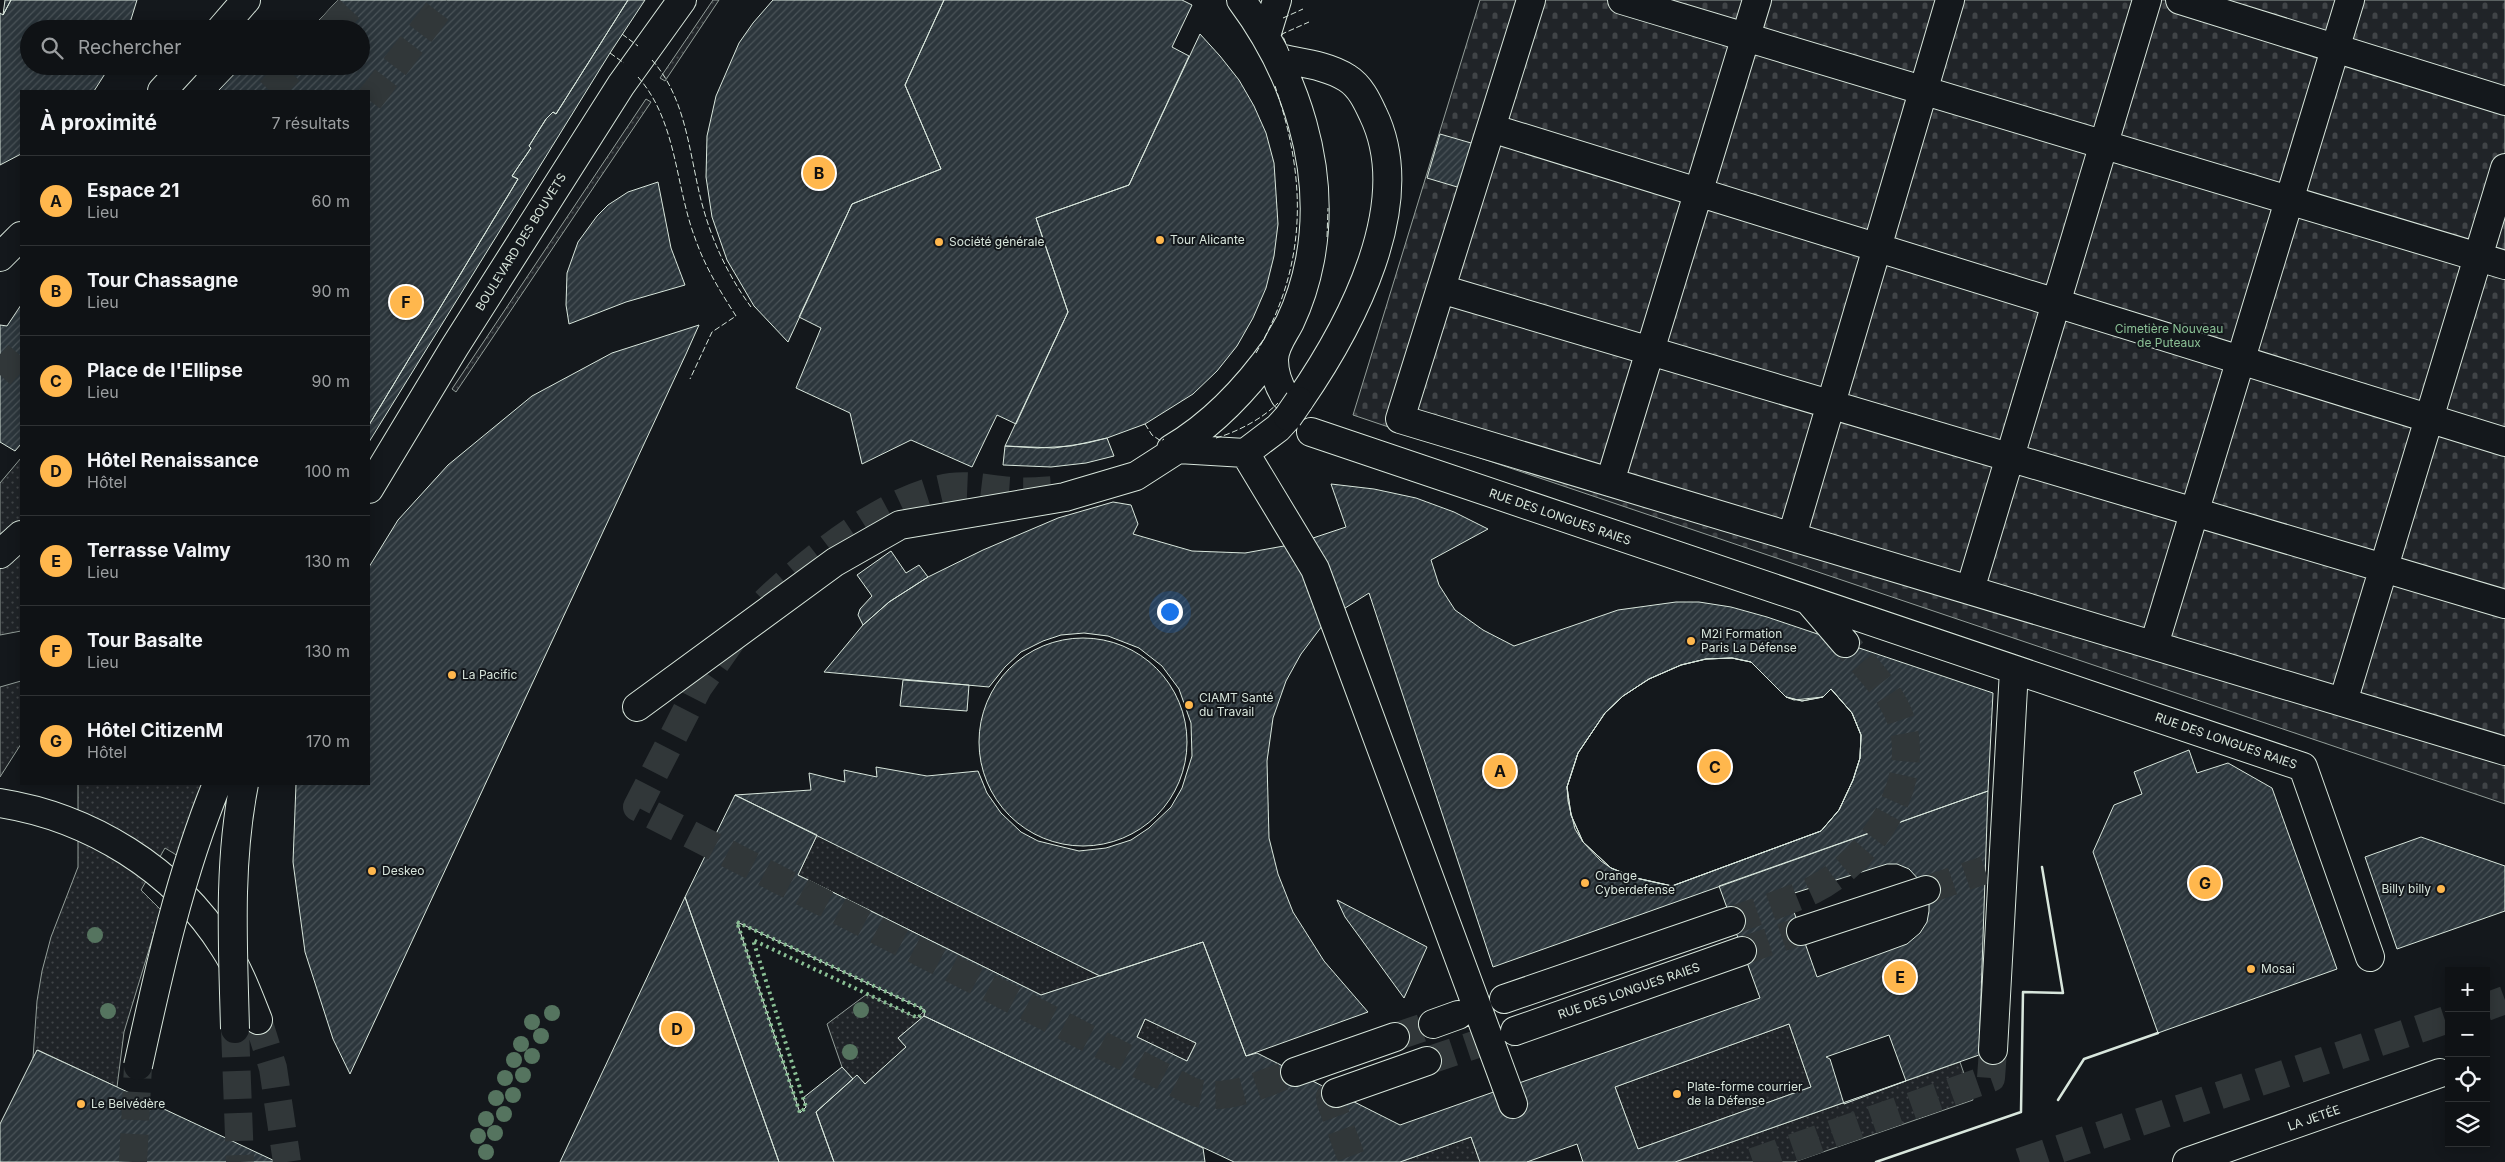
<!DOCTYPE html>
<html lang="fr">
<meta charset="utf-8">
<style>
:root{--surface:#0f1215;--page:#181b1e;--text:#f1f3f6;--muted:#9b9ea0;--line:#2f3234;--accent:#ffb74d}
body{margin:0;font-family:Inter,sans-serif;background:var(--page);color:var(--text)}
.controls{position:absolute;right:15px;bottom:15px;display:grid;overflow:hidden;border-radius:0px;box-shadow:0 2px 12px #0003}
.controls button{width:45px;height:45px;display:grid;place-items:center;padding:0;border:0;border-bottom:1px solid var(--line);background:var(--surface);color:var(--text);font:25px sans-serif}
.you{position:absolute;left:1169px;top:611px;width:18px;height:18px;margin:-12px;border:4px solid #fff;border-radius:50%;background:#1a73e8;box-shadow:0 0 0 8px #1a73e833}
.badge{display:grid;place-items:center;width:32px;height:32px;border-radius:50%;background:var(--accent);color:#111;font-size:16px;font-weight:700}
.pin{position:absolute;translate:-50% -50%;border:2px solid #fff;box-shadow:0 1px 5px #0006}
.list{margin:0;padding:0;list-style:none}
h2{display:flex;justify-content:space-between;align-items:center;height:65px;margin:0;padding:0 20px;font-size:21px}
h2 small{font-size:16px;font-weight:400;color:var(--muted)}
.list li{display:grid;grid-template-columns:32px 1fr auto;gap:15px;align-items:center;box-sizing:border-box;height:90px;padding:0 20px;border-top:1px solid var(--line)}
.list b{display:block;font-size:19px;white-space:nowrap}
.list p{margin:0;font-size:16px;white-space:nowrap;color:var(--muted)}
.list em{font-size:16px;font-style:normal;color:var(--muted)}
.icon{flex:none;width:28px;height:28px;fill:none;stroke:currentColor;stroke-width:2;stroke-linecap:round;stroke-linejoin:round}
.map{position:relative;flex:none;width:2505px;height:1162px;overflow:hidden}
.search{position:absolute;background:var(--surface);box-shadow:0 2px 12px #0003;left:20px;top:20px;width:350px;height:55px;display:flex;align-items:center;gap:12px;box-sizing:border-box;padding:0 18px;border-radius:28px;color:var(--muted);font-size:19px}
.panel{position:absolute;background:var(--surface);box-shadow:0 2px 12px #0003;left:20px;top:90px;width:350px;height:695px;border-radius:0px}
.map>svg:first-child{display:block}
.grass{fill:url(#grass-dots);stroke:#939e99}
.cemetery{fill:url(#cemetery-stones);stroke:#939e99}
.building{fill:url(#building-hatch);stroke:#d8e6dc;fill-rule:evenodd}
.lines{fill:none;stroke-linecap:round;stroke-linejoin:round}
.minor-tunnel{stroke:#313739;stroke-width:28;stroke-dasharray:28 14;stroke-linecap:butt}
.major-tunnel{stroke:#313739;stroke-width:28;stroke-dasharray:28 14;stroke-linecap:butt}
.highway-tunnel{stroke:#313739;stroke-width:28;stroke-dasharray:28 14;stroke-linecap:butt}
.minor-casing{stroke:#d8e6dc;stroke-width:30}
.major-casing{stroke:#d8e6dc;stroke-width:30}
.minor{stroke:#14181c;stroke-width:28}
.major{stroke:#14181c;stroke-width:28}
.minor-bridge-casing{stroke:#d8e6dc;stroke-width:30;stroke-linecap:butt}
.minor-bridge{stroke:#14181c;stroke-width:28}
.hedge{stroke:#8ac095;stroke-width:4;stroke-dasharray:2.5 4;stroke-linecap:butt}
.fence{stroke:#d8e6dc;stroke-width:1;stroke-dasharray:6 2.5;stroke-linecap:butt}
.wall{stroke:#d8e6dc;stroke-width:2.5}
.tree{fill:#55745f}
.poi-dot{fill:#ffb74d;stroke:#14181c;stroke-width:2}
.labels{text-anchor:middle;stroke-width:4;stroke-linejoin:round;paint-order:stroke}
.poi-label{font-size:12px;fill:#d8e6dc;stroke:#14181c;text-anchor:start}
.street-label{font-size:12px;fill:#d8e6dc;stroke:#14181c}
.park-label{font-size:12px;fill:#8ac095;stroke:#14181c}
</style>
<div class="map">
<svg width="2505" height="1162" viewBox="0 0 2505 1162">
<defs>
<pattern id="grass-dots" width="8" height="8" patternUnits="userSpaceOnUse" patternTransform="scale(1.25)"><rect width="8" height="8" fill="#202428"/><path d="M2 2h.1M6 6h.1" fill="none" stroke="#404447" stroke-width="1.8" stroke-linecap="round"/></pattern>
<pattern id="cemetery-stones" width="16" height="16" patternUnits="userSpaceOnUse" patternTransform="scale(1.25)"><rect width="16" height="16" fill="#202428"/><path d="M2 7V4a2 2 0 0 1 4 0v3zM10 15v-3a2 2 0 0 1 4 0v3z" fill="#404447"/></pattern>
<pattern id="building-hatch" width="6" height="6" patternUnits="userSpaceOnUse" patternTransform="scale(1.25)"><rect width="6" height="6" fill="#2c363c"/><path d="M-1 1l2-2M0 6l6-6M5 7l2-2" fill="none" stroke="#4a5358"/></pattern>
</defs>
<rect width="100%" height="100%" fill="#14181c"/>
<path class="grass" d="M713 0H719L665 81 660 78Z
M646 99 651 102 456 392 452 389Z
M21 458V631L0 635V483Z
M21 681V744L0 777V687Z
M78 784H205L178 856 165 848 141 890 161 910 124 1032 117 1087 38 1050 33 1058 37 1001 42 971 51 937 78 867Z
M817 835 1100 976 1041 995 798 875Z
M867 994 917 1018 925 1010 924 1016 898 1038 906 1047 865 1084 857 1075 853 1079 842 1067 827 1024Z
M1145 1019 1196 1043 1187 1061 1137 1037Z
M1789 1024 1811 1087 1638 1149 1615 1087Z
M1960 1062 1973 1100 1794 1162H1675Z
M1471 1137 1480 1162H1400Z"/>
<path class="cemetery" d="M1480 0H2505V804L1353 415Z"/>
<path class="building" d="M5 0H11L3 15Z
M11 0H137L128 29H29V66H110L94 91H21V154L0 165V13L3 15Z
M338 0H628L556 114 553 112 546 119 529 146 531 148 512 176 518 179 369 425V91H218L242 66H361V29H311Z
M628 0H645L610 53 369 442V425L518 179 512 176 531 148 529 146 546 119 553 112 556 114Z
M773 0H944L905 85 941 169 852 204 788 342 754 306 727 260 712 217 706 177 707 136 716 96 739 43 753 23Z
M944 0H1182L1192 5 1172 47 1189 56 1129 185 1036 218 1068 312 1016 424 997 415 972 467 911 440 862 464 850 413 796 388 821 328 799 317 852 204 941 169 905 85Z
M1200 34 1220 56 1239 80 1254 106 1266 133 1274 163 1278 224 1274 256 1266 288 1253 318 1237 346 1217 371 1193 394 1145 424 1107 438 1071 446 1038 448 1005 446 1068 312 1036 218 1129 185Z
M1440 134 1478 145 1464 189 1427 178Z
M658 182 671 248 685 285 626 302 569 324 566 305 567 273 578 242 597 216 608 205 628 192Z
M21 305V444L15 451 0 442V325L7 326Z
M699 325 686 354 350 1074 333 1039 305 952 293 862 296 784H369V567L398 520 448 465 532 396 612 353Z
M1107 438 1114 456 1086 463 1051 467 1003 465 1005 446 1054 448 1087 443Z
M1331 484 1374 489 1416 498 1454 512 1488 529 1431 560 1439 585 1455 610 1483 630 1514 646 1618 610 1676 602H1699L1731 607 1767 617 1993 693 1988 791 1493 967 1369 593 1342 610 1322 626 1301 654 1286 681 1273 718 1267 761 1269 838 1278 874 1293 912 1324 961 1368 1012 1246 1056 1203 942 1100 976 735 795 811 790 809 773 845 782 844 770 877 777 876 767 927 776 978 771 987 793 1001 813 1021 832 1038 841 1079 851 1106 848 1131 840 1149 828 1171 807 1182 788 1192 756 1191 723 1179 689 1162 666 1139 648 1108 636 1084 633 1061 635 1043 641 1021 652 1005 667 989 687 824 672 863 625 889 602 928 577 983 550 1058 518 1113 502 1131 505 1138 524 1133 534 1192 551 1245 553 1295 544 1346 527ZM1706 659 1732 658 1751 662 1786 697 1794 700 1823 697 1831 689 1852 713 1861 735 1860 758 1853 780 1839 810 1821 831 1672 886 1636 878 1611 868 1601 861 1583 842 1575 829 1568 801 1567 787 1578 753 1605 713 1623 696 1649 679 1681 665Z
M891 551 906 573 919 565 928 577 889 602 863 625 858 615 860 609 872 596 857 575Z
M979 742a104 104 0 1 1 208 0a104 104 0 1 1-208 0Z
M1732 658 1751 662 1786 697 1802 701 1823 697 1831 689 1852 713 1861 735 1860 758 1853 780 1839 810 1821 831 1672 886 1636 878 1611 868 1583 842 1571 815 1567 787 1578 753 1605 713 1623 696 1649 679 1681 665 1706 659Z
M1732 658 1751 662 1786 697 1802 701 1823 697 1831 689 1852 713 1861 735 1860 758 1853 780 1839 810 1821 831 1672 886 1636 878 1611 868 1583 842 1571 815 1567 787 1578 753 1605 713 1623 696 1649 679 1681 665 1706 659Z
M903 680 969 685 967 711 900 706Z
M2189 750 2197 773 2228 763 2272 788 2337 969 2158 1033 2093 852 2114 805 2142 794 2134 772Z
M1988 791 1979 1055 1675 1162H1480L1471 1137 1400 1162H1234L924 1016 925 1010 737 922 800 1113 806 1107 803 1098 842 1067 853 1079 816 1112 834 1162H779L685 897 735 795 817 835 798 875 1041 995 1203 942 1246 1056 1257 1053 1400 1125 1760 998 1719 886ZM1887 864H1897L1909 869 1921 882 1929 901V911L1927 922 1920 933 1907 944 1817 977 1788 895ZM1145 1019 1196 1043 1187 1061 1137 1037ZM1789 1024 1811 1087 1638 1149 1615 1087Z
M2421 837 2505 866V911L2397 949 2365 857Z
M685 897 779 1162H560Z
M1337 900 1427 947 1404 998 1345 917Z
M924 1016 1203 1148 1205 1162H834L816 1112 857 1075 865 1084 906 1047 898 1038Z
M1889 1035 1906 1081 1844 1104 1830 1059 1826 1057Z
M37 1050 117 1087 277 1162H0V1124Z
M1577 1144 1583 1162H1527Z"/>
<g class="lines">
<path class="minor-tunnel" d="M330 29 357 0
M270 91 294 66
M0 375 21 352
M765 602C810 559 889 495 951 487 971 484 992 490 1012 491 1026 492 1040 491 1054 490
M732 640 698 688 637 807 1191 1091C1225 1104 1263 1083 1295 1072
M1926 890 1985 870
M1731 921C1758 911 1787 902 1813 890 1869 862 1923 784 1901 720 1890 690 1866 667 1845 643
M1742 951 1801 931
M258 1020 273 1068 287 1162
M235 1029 240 1162
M1395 1037 1433 1024
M1427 1061 1513 1032
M1336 1093 1330 1097 1331 1103 1353 1162
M133 1162 138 1066
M1753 1162 1991 1078 1993 1050"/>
<path class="major-tunnel" d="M369 100 446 0"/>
<path class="highway-tunnel" d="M2486 1007 2505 1000
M2020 1162 2449 1019"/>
<g class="minor-casing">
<path id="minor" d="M1241 0C1296 74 1327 169 1310 260 1306 281 1299 303 1290 322 1284 334 1274 346 1274 360 1274 372 1279 386 1285 396
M1531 0 1400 419 2505 751
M1622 0 2505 265
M2180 0 2505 101
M1266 36 1277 0
M1278 58C1300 63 1327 65 1347 78 1360 86 1367 101 1373 114 1417 204 1350 327 1299 401
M1491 128 2505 442
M1441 289 2505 604
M1311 432 2303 767 2370 957
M1171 449C1214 424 1248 387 1277 346
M1245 453 1278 428 1288 417
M1610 482 1757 0
M369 489 454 348 621 85 682 0
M1792 536 1950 0
M1970 590 2147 0
M1809 601 1845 643
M2154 645 2350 0
M2343 702 2505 168
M637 707 835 562 900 525 1065 497 1136 476 1178 449 1245 453 1315 569 1513 1104
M0 803C89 817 175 869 224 947 239 970 248 995 258 1020
M1801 931 1926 890
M1504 999 1731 921
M1433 1024 1458 1015
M1515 1031 1742 951
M1993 1050 2014 670
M1295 1072 1395 1037
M1336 1093 1427 1061
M2187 1162 2440 1073"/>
</g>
<g class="major-casing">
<path id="major" d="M221 29 246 0
M162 91 185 66
M0 257 21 236
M0 554 21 535"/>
</g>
<use href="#minor" class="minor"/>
<use href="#major" class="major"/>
<g class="minor-bridge-casing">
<path id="minor-bridge" d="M1288 417 1299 401
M235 1029C233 947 228 865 244 784
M138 1066C159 970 180 875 217 784"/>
</g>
<use href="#minor-bridge" class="minor-bridge"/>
<path class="hedge" d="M737 922 925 1010 918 1018 753 940 806 1107 800 1113Z"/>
<path class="fence" d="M1283 18 1303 9
M622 34 638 46
M1289 51 1282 34 1309 22
M610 53 624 63
M652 60C686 98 689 152 701 200 711 239 727 274 751 307
M638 77C677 121 675 185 695 238 705 267 720 291 736 316L712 332 690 379
M1327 237 1328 208
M1256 353C1308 265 1307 180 1275 86
M1145 424 1152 435 1161 441 1164 439
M1216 438C1237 432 1262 419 1278 403"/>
<path class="wall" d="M2058 1100 2084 1059 2158 1033
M1876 1162 2021 1112 2023 992 2063 993 2042 867"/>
</g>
<g class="tree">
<circle cx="95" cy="935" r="8"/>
<circle cx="861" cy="1010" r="8"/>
<circle cx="108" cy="1011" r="8"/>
<circle cx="552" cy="1013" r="8"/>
<circle cx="532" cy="1022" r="8"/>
<circle cx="541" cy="1036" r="8"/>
<circle cx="521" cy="1044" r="8"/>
<circle cx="850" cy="1052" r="8"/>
<circle cx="532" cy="1056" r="8"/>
<circle cx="514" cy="1060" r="8"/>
<circle cx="523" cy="1075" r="8"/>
<circle cx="505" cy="1078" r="8"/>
<circle cx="513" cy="1095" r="8"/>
<circle cx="496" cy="1098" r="8"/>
<circle cx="504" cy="1114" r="8"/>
<circle cx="486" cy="1119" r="8"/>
<circle cx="495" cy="1133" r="8"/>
<circle cx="478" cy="1136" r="8"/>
<circle cx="486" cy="1152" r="8"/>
</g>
<g class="poi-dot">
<circle cx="1160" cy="240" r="5"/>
<circle cx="939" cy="242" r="5"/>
<circle cx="1691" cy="641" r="5"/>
<circle cx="452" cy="675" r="5"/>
<circle cx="1189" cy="705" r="5"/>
<circle cx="372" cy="871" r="5"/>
<circle cx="1585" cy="883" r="5"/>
<circle cx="2441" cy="889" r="5"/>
<circle cx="2251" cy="969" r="5"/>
<circle cx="1677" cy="1094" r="5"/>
<circle cx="81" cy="1104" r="5"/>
</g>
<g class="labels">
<g class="poi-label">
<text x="1170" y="244">Tour Alicante</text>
<text x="949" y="246">Société générale</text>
<text x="1701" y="638">M2i Formation<tspan x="1701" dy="14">Paris La Défense</tspan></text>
<text x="462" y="679">La Pacific</text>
<text x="1199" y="702">CIAMT Santé<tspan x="1199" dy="14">du Travail</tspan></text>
<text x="382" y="875">Deskeo</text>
<text x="1595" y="880">Orange<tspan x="1595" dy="14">Cyberdefense</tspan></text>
<text x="2431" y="893" text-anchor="end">Billy billy</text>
<text x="2261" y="973">Mosai</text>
<text x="1687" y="1091">Plate-forme courrier<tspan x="1687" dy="14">de la Défense</tspan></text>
<text x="91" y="1108">Le Belvédère</text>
</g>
<g class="street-label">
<text transform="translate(521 242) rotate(-58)" y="4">BOULEVARD DES BOUVETS</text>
<text transform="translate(1560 517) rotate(19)" y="4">RUE DES LONGUES RAIES</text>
<text transform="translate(2226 741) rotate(19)" y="4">RUE DES LONGUES RAIES</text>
<text transform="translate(1629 991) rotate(-19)" y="4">RUE DES LONGUES RAIES</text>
<text transform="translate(2314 1118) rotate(-19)" y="4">LA JETÉE</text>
</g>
<g class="park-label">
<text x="2169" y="333">Cimetière Nouveau<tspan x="2169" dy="14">de Puteaux</tspan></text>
</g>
</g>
</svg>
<div class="controls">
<button>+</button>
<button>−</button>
<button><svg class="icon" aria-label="locate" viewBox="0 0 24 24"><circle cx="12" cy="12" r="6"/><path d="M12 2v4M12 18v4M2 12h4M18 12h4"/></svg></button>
<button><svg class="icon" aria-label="layers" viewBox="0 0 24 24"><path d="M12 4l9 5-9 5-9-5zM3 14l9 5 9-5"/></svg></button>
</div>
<div class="you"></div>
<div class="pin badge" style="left:1500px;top:771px">A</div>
<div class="pin badge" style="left:819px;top:173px">B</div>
<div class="pin badge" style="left:1715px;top:767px">C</div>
<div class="pin badge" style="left:677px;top:1029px">D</div>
<div class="pin badge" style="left:1900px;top:977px">E</div>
<div class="pin badge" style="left:406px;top:302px">F</div>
<div class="pin badge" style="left:2205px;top:883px">G</div>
<div class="search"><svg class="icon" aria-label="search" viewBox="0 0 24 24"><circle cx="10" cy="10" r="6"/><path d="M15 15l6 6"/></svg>Rechercher</div>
<section class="panel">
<h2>À proximité<small>7 résultats</small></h2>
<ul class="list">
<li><span class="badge">A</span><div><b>Espace 21</b><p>Lieu</p></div><em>60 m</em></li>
<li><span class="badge">B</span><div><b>Tour Chassagne</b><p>Lieu</p></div><em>90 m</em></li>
<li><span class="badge">C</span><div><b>Place de l'Ellipse</b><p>Lieu</p></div><em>90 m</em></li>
<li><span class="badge">D</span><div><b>Hôtel Renaissance</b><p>Hôtel</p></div><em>100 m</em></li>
<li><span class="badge">E</span><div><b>Terrasse Valmy</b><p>Lieu</p></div><em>130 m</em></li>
<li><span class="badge">F</span><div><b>Tour Basalte</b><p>Lieu</p></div><em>130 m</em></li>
<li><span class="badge">G</span><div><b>Hôtel CitizenM</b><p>Hôtel</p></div><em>170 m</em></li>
</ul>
</section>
</div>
